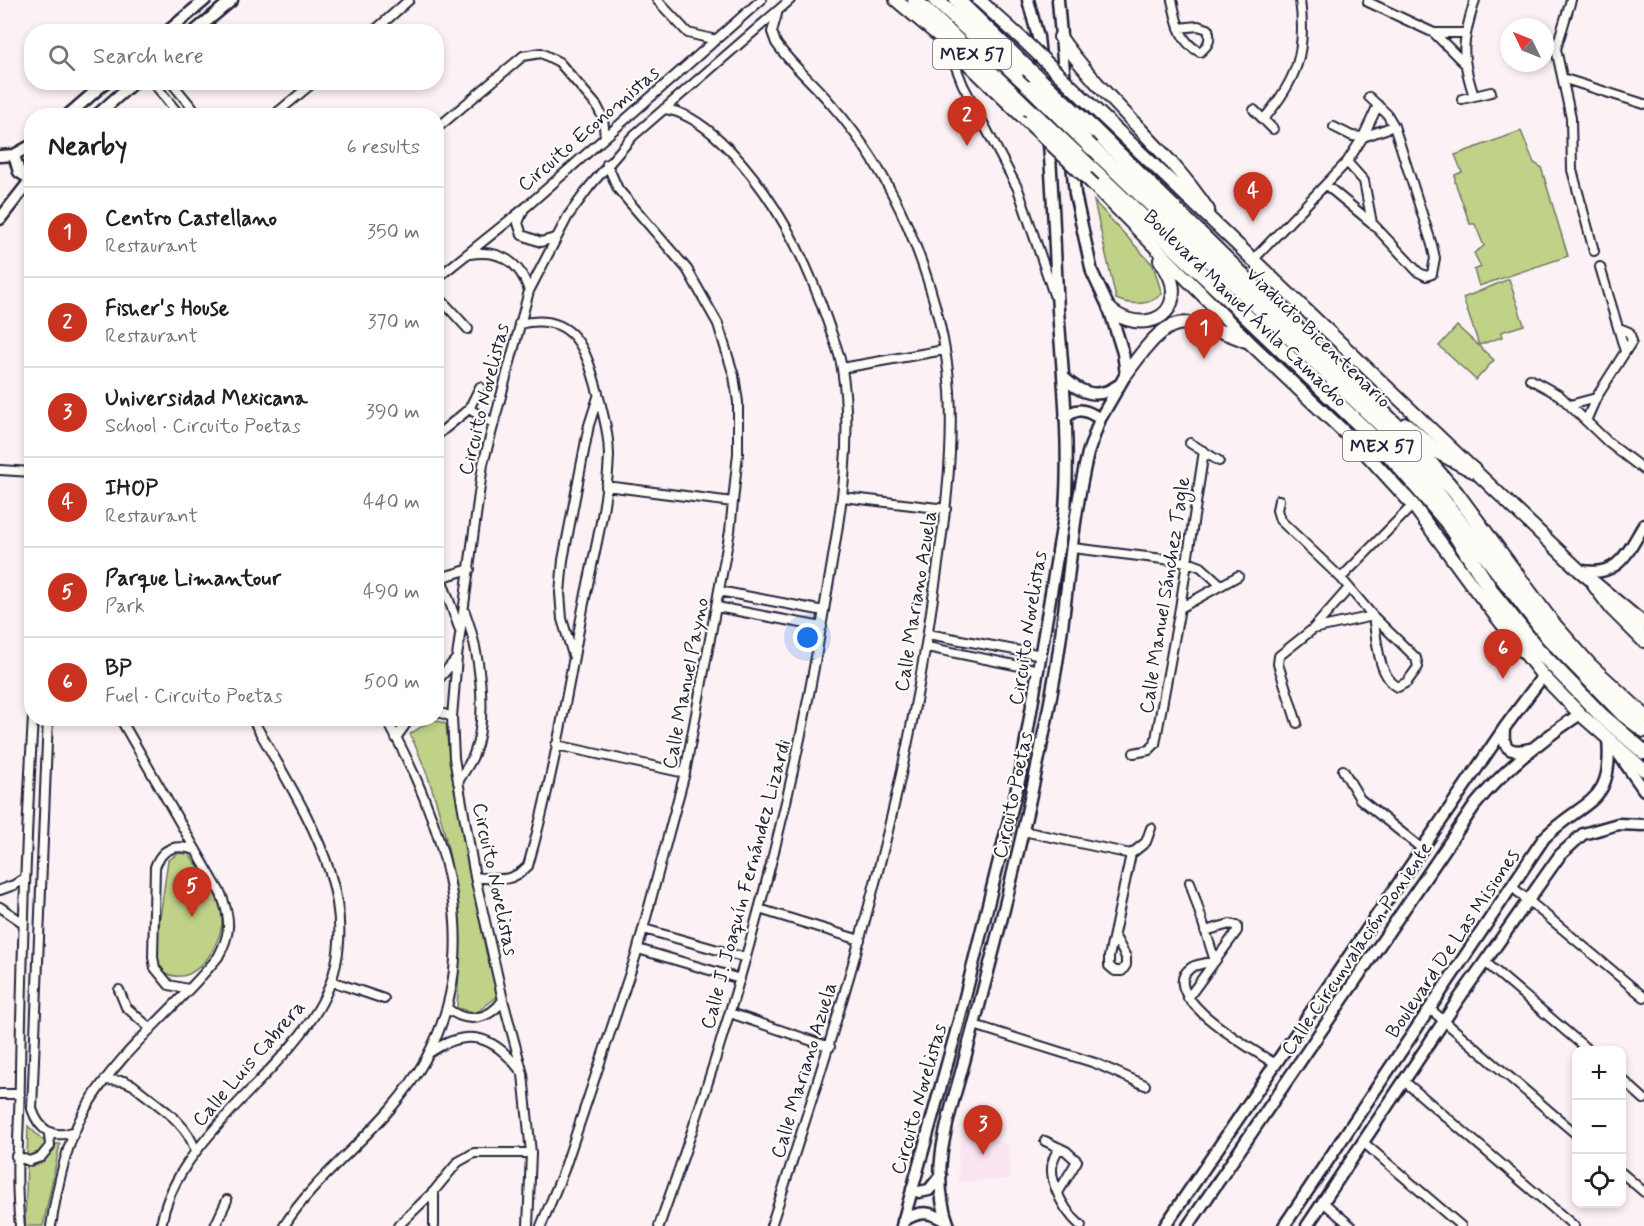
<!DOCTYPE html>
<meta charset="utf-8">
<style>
:root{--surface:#fff;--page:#f6f6f6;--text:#202124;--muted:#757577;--line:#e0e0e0;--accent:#c8321e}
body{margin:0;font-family:Mynerve,sans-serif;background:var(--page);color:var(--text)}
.controls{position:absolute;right:18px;bottom:18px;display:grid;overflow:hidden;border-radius:12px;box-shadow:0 3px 9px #0003}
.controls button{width:54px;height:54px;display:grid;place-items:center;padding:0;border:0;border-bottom:2px solid var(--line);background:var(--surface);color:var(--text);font:30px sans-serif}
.compass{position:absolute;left:1500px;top:18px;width:54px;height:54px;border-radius:50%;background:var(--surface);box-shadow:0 3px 9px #0003;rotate:313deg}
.you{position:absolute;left:808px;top:638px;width:21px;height:21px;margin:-15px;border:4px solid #fff;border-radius:50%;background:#1a73e8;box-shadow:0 0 0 9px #1a73e833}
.badge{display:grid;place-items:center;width:39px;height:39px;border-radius:50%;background:var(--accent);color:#fff;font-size:20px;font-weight:700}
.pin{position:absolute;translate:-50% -50px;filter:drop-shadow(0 2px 3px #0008)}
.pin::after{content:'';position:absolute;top:32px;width:21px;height:18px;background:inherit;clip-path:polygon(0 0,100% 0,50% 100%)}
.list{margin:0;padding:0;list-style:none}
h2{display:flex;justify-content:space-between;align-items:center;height:78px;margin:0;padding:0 24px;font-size:26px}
h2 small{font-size:20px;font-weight:400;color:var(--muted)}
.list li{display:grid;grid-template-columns:39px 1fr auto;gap:18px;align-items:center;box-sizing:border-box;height:90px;padding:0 24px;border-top:2px solid var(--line)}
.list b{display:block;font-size:22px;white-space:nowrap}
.list p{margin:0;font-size:20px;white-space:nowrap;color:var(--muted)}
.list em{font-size:20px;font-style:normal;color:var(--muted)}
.icon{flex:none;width:33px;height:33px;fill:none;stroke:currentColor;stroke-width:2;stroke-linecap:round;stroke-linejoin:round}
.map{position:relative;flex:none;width:1644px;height:1226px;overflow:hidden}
.search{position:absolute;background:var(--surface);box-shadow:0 3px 9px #0003;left:24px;top:24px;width:420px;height:66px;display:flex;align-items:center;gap:15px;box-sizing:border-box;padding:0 21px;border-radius:24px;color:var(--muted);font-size:22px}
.panel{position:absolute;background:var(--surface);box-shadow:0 3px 9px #0003;left:24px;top:108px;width:420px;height:618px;border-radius:24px}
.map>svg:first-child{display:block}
.built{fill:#fae4f0}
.green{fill:#bfd288;stroke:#707a62;stroke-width:1.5}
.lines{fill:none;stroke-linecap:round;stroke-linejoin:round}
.street-casing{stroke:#22223b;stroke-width:12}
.secondary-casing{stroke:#22223b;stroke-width:15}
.primary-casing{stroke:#22223b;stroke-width:16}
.highway-casing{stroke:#22223b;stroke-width:18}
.street{stroke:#fdfcf7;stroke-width:8}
.secondary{stroke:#fdfcf7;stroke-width:10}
.primary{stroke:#fdfcf7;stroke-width:12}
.highway{stroke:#fdfcf7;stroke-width:14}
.primary-bridge-casing{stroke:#22223b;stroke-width:16;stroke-linecap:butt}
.highway-bridge-casing{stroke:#22223b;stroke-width:18;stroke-linecap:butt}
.primary-bridge{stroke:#fdfcf7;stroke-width:12}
.highway-bridge{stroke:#fdfcf7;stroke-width:14}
.labels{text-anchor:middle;stroke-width:4.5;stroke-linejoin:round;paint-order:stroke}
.shield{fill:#fdfcf7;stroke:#646373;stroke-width:1.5}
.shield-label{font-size:18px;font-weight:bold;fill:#22223b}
.street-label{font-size:20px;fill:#22223b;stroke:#fdfcf7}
</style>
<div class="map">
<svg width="1644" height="1226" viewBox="0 0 1644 1226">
<rect width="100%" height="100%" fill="#fcf1f4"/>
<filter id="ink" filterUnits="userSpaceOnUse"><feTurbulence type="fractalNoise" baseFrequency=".0167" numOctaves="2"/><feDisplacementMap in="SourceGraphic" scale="12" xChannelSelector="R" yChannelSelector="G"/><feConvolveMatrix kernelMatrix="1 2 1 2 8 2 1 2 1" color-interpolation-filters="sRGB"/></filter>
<g filter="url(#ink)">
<path class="built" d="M963 1128 1008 1145 1009 1179 959 1182 958 1156Z"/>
<path class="green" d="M1521 131 1534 163 1541 167 1568 256 1479 286 1474 270 1481 267 1474 253 1484 246 1475 224H1470L1455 182V175L1462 172 1455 155Z
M1094 201 1153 265 1162 294C1148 306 1133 306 1116 299Z
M1509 279 1524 325 1501 332 1502 337 1479 345 1463 298Z
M1457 326 1494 360 1476 380 1439 346Z
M433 719 446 724 449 757 486 952 498 996 476 1013 457 1008C464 913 451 820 410 734Z
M179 853 189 854C201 870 220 894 222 914 225 949 183 1003 154 961L168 860Z
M28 1126 47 1144H60L43 1226H25Z"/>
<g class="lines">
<g class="street-casing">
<path id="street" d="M657 0 688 33 716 40
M1172 0C1177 21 1179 42 1200 52 1209 45 1211 40 1208 29L1198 26 1179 28
M1571 0 1556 49 1571 118 1572 170 1594 251
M1368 2 1434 33 1463 62
M373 32 409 0
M1434 33H1465
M948 47 963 85 1018 189 1054 295
M1565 79 1644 104
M153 82 180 116
M171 82 199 116
M1474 96C1460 54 1462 42 1475 0
M1462 99 1491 92
M1254 110 1273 129
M273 116 314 82
M1263 120C1297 80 1307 52 1300 0
M1334 127 1352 136 1363 137 1378 105
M436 129 523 56 541 53 559 62 597 106 603 118 605 137
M1347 162 1364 181 1372 223
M1326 185 1372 223 1418 272 1426 276 1432 274 1435 258 1432 245 1394 126 1387 114 1369 97
M523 211 518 223 522 235 541 242 555 238
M470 254C500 249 520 262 529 291
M1253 260 1347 162 1363 137 1394 126
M1600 267 1625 351
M436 279 526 207 761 0
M436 294 468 329
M842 368 944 350
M1530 379 1559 395 1609 443 1644 470
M1570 405 1596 398
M469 409 493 423
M1586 421 1596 398 1632 341 1629 332 1619 328
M436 436 469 409 480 387
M1190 443 1219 461
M0 470 32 472
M606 486 733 502
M843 497 946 509
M1279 500 1277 510 1280 520 1341 578 1373 616 1416 658 1418 667 1407 682 1398 687C1377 676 1377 638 1373 616
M1073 548 1188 562 1201 567 1221 585
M436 564 459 628
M443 577 470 569
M1341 578 1413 505
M719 591 824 611
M717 607 822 627
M1180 608 1238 576
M1313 629 1349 588
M928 634 1042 655
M927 647 1039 670
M573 655 562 619 560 593 563 560 589 425 598 397
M436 682 457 658
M436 711 452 717
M48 718 32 1109C39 1130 53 1140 75 1131
M1297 723 1278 664 1279 656 1313 629 1373 616
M396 738 410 718
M556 745 685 773
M1134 753 1149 750 1155 744 1180 608 1204 451
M1343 770 1360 799 1421 848
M458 782C463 773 470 764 474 754 489 716 479 649 465 612
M1023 831 1131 854 1146 842 1151 828
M475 877C498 879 510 884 528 866 552 782 567 694 583 608 593 558 607 507 609 456 609 433 603 415 598 393 586 349 574 311 519 324
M1190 882 1215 961C1208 963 1198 964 1192 967 1151 994 1258 1052 1275 1064
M1511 886 1644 997
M0 890 14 885 23 879
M0 907 22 922
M759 909 860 940
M644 929 746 958
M1115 937 1126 957V965L1122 971H1115L1109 966V957L1131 854
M638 949 740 979
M1485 962 1588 1050
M331 981 384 999
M188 989 169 985 155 968 153 957 155 867C162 847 177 844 196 850
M119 990 126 1007 151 1029
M1188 998 1237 931V926L1230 924 1205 931
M447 1008C466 1024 489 1020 503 1000
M1430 1009 1576 1134
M730 1013 830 1047
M974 1025 1095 1063 1145 1085
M429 1053C467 1027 493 1035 520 1070
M1622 1079 1644 1099
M106 1080 124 1081 133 1085C155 1104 187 1121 195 1150
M1404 1081 1574 1226
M0 1094H20
M1045 1141 1066 1151 1077 1161 1059 1191
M1364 1143 1461 1226
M1060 1148C1040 1170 1062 1209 1081 1226
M16 1156 29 1161 41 1157 50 1146 49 1134
M1622 1173 1644 1192
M1323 1202 1351 1226
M20 1226C14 1174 20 1123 20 1071 22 953 26 836 33 718
M51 1226C57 1188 66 1142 86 1108 120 1050 176 1009 218 957 231 934 231 919 221 894L120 718
M161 1226C168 1181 198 1147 227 1115 259 1079 305 1039 325 996 371 899 297 801 252 718
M215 1226 227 1200
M284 1226C311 1183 358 1147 391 1108 498 986 455 845 386 718
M398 1226 434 1191
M434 1226V1191L458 1162 474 1153H531
M528 1226 531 1153 523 1074 503 1000 475 877 454 758 452 717 457 657 483 464 529 291 568 216 590 186 633 136 790 0
M541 1226 564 1170 636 955 685 773 730 531 738 453V402L734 376 718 324 687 269 618 189 607 164
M659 1226C731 1026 790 821 824 610 837 531 855 450 842 369 840 353 833 338 828 323 812 276 793 233 764 192 743 162 702 113 664 109
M771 1226C839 1020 903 814 933 598 943 530 954 461 950 391 946 336 929 277 908 227 889 183 863 140 831 104 814 83 792 66 776 43L772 32 777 14"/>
</g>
<g class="secondary-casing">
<path id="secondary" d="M1028 0 1038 37 1043 85
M1058 0 1067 107
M167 32 205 0
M194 32 232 0
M67 116 106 82
M96 116 134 82
M14 155 19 172 30 179
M0 156 14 155 32 145
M0 219 32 178
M1063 377C1080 393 1097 400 1117 386
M1065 418C1077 406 1087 410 1100 419
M1579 570C1618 579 1627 553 1644 525
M1504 730C1502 751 1512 753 1530 749
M1615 749 1644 790
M912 1189 919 1192 929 1190 941 1175
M903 1221C920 1210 930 1211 947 1222
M902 1226 959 1021 1020 776 1065 510C1070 443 1063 376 1058 310 1054 240 1053 170 1045 100
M949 1226C927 1170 951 1111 965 1058 1000 929 1033 800 1056 669 1068 597 1071 523 1088 453L1100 419 1126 374 1123 353 1109 308 1092 272 1075 194 1068 123
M1165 1226 1505 727 1543 676
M1188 1226 1475 805C1504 769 1541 740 1580 714
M1284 1226 1544 838C1584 798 1614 806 1608 739
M1307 1226 1458 1000 1560 855 1583 834 1618 824 1644 825"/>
</g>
<g class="primary-casing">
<path id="primary" d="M896 0 947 43 1028 122
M979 0 1022 39
M1060 37C1104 100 1166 147 1208 210
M1100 114 1579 570 1644 624
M1094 185 1250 343 1361 448 1413 505 1474 588 1543 676 1580 714 1644 770
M1109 308C1129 329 1173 327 1173 291 1173 279 1166 270 1160 260
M1126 374C1171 312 1177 314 1246 341"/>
</g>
<g class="highway-casing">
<path id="highway" d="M915 0 1029 109
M936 0 1031 88
M957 0 1028 69
M1094 130 1405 434 1456 493 1552 623 1589 665 1644 716
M1092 148 1396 439 1548 637 1624 715 1644 730
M1089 166 1380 444 1447 522 1494 595 1538 650 1602 716 1644 752
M1406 425 1435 450 1473 470
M1595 585 1613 609 1644 640"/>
</g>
<use href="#street" class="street"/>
<use href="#secondary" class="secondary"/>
<use href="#primary" class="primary"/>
<use href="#highway" class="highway"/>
<g class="primary-bridge-casing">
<path id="primary-bridge" d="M1022 39 1100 114
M1028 122 1094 185"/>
</g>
<g class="highway-bridge-casing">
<path id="highway-bridge" d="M1028 69 1094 130
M1031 88 1092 148
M1029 109 1089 166"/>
</g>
<use href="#primary-bridge" class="primary-bridge"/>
<use href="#highway-bridge" class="highway-bridge"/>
</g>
</g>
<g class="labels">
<g class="shield">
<rect x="933" y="39" width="78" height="30" rx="4.5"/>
<rect x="1343" y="431" width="78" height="30" rx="4.5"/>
</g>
<g class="shield-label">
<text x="972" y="60">MEX 57</text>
<text x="1382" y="452">MEX 57</text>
</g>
<g class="street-label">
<text transform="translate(588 128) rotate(-41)" y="7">Circuito Economistas</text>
<text transform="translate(1246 308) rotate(44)" y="7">Boulevard Manuel Ávila Camacho</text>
<text transform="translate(1319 337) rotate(44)" y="7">Viaducto Bicentenario</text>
<text transform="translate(483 399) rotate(-76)" y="7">Circuito Novelistas</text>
<text transform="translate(1164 595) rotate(-81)" y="7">Calle Manuel Sánchez Tagle</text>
<text transform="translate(915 601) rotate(-81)" y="7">Calle Mariano Azuela</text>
<text transform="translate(1027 628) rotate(-81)" y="7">Circuito Novelistas</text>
<text transform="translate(685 683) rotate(-79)" y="7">Calle Manuel Payno</text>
<text transform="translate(1012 795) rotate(-78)" y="7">Circuito Poetas</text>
<text transform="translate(496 879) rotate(78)" y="7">Circuito Novelistas</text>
<text transform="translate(745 884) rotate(-75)" y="7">Calle J. Joaquín Fernández Lizardi</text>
<text transform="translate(1452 943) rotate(-56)" y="7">Boulevard De Las Misiones</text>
<text transform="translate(1356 948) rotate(-56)" y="7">Calle Circunvalación Poniente</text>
<text transform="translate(248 1063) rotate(-49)" y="7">Calle Luis Cabrera</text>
<text transform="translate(803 1070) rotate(-73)" y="7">Calle Mariano Azuela</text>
<text transform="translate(918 1099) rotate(-74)" y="7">Circuito Novelistas</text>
</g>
</g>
</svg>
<div class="controls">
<button>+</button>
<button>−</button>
<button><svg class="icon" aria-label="locate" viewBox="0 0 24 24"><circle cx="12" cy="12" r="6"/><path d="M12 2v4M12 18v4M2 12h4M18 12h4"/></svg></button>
</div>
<svg class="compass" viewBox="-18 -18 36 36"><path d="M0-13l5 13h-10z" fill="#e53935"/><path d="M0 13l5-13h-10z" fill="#757577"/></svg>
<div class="you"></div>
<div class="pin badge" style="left:1204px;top:359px">1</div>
<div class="pin badge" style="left:967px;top:146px">2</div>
<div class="pin badge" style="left:983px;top:1155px">3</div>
<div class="pin badge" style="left:1253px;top:222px">4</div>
<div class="pin badge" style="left:192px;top:917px">5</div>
<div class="pin badge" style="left:1503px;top:679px">6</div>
<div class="search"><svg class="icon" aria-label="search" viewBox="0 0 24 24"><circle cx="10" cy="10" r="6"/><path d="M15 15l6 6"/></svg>Search here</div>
<section class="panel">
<h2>Nearby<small>6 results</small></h2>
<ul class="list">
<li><span class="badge">1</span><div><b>Centro Castellano</b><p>Restaurant</p></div><em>350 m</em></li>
<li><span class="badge">2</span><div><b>Fisher's House</b><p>Restaurant</p></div><em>370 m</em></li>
<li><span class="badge">3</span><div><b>Universidad Mexicana</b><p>School · Circuito Poetas</p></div><em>390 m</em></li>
<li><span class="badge">4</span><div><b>IHOP</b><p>Restaurant</p></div><em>440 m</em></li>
<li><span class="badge">5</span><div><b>Parque Limantour</b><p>Park</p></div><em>490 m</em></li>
<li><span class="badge">6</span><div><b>BP</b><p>Fuel · Circuito Poetas</p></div><em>500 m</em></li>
</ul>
</section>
</div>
